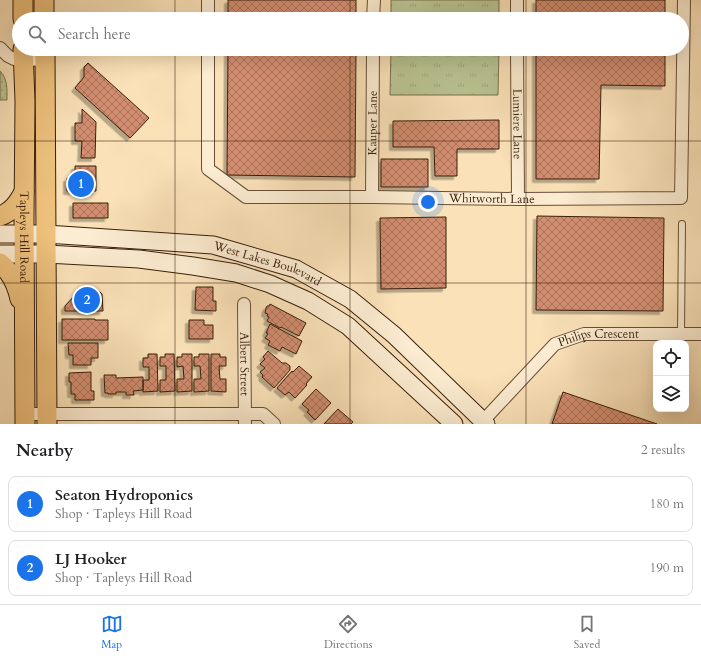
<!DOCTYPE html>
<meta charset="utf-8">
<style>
:root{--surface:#fff;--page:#f6f6f6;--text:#202124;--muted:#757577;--line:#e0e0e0;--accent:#1a73e8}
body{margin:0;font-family:Cardo,serif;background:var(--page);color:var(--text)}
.controls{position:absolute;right:12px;bottom:12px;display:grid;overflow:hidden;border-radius:8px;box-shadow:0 4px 16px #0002}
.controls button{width:36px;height:36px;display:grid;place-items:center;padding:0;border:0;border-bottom:1px solid var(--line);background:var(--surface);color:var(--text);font:20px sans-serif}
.you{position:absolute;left:428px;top:202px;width:14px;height:14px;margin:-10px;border:3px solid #fff;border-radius:50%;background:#1a73e8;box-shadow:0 0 0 6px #1a73e833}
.badge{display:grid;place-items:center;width:26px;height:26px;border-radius:50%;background:var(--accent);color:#fff;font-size:13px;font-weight:700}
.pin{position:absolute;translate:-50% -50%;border:2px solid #fff;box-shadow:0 1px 4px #0006}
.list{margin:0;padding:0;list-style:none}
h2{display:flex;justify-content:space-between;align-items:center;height:52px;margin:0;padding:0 16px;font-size:17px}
h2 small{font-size:13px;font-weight:400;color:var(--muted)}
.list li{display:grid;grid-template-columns:26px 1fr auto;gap:12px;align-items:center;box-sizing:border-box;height:56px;margin:0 8px 8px;padding:0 8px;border:1px solid var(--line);border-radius:8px}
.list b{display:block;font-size:15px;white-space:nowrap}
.list p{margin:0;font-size:13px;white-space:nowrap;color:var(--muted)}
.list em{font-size:13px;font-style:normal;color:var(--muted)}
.icon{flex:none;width:22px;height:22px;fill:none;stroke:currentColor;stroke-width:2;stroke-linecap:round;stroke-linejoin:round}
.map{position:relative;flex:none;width:701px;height:424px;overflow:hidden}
.search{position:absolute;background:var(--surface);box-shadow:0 4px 16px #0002;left:12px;right:12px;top:12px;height:44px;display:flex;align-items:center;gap:10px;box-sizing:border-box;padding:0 14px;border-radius:22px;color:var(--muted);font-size:15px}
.sheet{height:180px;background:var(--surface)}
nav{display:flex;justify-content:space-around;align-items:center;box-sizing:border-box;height:56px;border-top:1px solid var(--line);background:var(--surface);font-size:11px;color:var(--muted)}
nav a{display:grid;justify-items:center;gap:2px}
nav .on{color:var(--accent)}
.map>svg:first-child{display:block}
.grass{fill:url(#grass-dots);stroke:#79714e}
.park{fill:url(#park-tufts);stroke:#79714e}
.building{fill:url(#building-cross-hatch);stroke:#381e0b;filter:url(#shadow)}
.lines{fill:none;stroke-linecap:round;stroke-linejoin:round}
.lane-casing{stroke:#684f36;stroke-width:8}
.street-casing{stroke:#684f36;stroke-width:14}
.secondary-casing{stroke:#381e0b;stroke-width:19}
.primary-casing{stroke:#381e0b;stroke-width:21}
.lane{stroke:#fcecd1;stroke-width:6}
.street{stroke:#fcecd1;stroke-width:12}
.secondary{stroke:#fcecd1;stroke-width:17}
.primary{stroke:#edc07c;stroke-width:19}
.grid{fill:none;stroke:#381e0b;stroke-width:1;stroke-opacity:0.55}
.labels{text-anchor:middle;stroke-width:4;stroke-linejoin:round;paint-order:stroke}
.street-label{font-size:12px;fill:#381e0b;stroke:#fcecd1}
</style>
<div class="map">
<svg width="701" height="424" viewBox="0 0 701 424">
<defs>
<pattern id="grass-dots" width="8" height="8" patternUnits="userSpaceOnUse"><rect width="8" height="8" fill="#bac492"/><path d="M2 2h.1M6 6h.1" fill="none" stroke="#a1a87d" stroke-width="1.8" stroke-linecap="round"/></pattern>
<pattern id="park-tufts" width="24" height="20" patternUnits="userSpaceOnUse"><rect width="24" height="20" fill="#bac492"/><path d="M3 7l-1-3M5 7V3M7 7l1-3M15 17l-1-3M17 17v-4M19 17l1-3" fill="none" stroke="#a1a87d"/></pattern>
<pattern id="building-cross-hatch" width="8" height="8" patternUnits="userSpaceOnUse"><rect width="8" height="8" fill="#d28d70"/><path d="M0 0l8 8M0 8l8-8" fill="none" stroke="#ab735a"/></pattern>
<filter id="shadow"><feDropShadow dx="-3.5" dy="3.5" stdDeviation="0" flood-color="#0004"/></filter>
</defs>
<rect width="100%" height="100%" fill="#fae1b8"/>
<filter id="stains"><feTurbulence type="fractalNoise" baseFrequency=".005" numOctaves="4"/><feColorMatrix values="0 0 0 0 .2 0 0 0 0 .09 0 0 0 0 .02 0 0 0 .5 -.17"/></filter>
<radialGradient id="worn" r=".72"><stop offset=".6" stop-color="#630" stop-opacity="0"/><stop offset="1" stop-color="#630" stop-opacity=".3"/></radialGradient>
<path class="grass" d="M0 71C8 79 7 90 7 100H0Z"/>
<path class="park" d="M391 0H499V19H391Z
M391 49H499L498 95H390Z"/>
<path class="building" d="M228 0H356V19H228Z
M536 0H665V19H536Z
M228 49H356L355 177 227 175Z
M536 49H665V86L601 85 599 179H536Z
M88 63 149 118 130 138 75 88 84 77V67Z
M82 109 96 122 95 158H81L82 141H75V123H82Z
M499 120V149H457V176H435L434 147H393V121Z
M381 159H428V187H381Z
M75 166H96V191H67V178H75Z
M73 203H108V218H73Z
M537 216 664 218 663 311 536 310Z
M446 217V288L381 289 380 218Z
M196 287H213V301H216V311L195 310Z
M78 292H100L102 294 103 311H65V306Z
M270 304 306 323 299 336 281 327 280 328 267 321 269 317 267 316 268 314 265 313 266 308 267 306H269Z
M62 319H95V320H108V340H62Z
M189 320H204V325H213V339H189Z
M270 324 302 341 296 354 282 347 280 351 268 345 270 341 265 338 268 334 266 333Z
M68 343H98V358H91V365H73V355H69Z
M268 351 282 363H286L290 366V370L274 388 262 377 263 375 260 372 265 368 260 364 265 359 263 357Z
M148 354H157L158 391 143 392V380H149V367H143V358H148Z
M165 354H174L175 391 160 392V380H166V366H160V357H165Z
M182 354H192V391L177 392V379H184L183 366 177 367V357H182Z
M199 354H209V391L194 392V379H201L200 366H194V357H199Z
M211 354H220V357H226V366H219L220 379H226V392L211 391Z
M299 366 312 377 306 384 307 385 295 398 289 392 285 395 277 388 292 371 293 372Z
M91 372V391H94V400H75V394H71V382H69V373Z
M104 375H116V378L143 377V390L133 391 134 395H126V392H116V394H108V393H105Z
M316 389 331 403 315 420 307 412 309 410 302 404Z
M563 392 657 424H552Z
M338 409 353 422 351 424H324Z"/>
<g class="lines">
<g class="lane-casing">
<path id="lane" d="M681 334 682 224"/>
</g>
<g class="street-casing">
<g id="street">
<path d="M208 0V19"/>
<path d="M517 0V19"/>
<path d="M373 19 374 0"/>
<path d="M0 48 8 56 14 59 45 60"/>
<path id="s1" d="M208 49V169L246 197H372L518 199 681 198 684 0"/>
<path id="s2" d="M517 49 518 199"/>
<path id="s3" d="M372 197 373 49"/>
<path id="s4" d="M244 304 245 424"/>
<path d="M25 414H263L274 424"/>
<path id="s5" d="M483 421 497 406 555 344 584 334H701"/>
</g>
</g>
<g class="secondary-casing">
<g id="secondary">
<path id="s6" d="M0 234H46L213 245 296 269 350 299 394 335 486 424"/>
<path d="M0 254H46L139 259 193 266 236 273 270 284 308 301 348 326 454 424"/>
</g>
</g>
<g class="primary-casing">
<g id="primary">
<path d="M23 0V19"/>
<path d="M44 0V19"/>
<path id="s7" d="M23 49 25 101 24 219 25 424"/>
<path d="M45 49 47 424"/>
<path d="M0 216C12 212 18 203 24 192"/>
<path d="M0 263C12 273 17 285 20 299"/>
</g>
</g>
<use href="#lane" class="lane"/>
<use href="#street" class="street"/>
<use href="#secondary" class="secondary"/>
<use href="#primary" class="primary"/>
</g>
<path class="grid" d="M175 0V19M350 0V19M526 0V19M175 49V424M350 49V424M526 49V424M0 141H701M0 283H701"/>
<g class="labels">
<g class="street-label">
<text dy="4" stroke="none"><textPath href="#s3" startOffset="74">Kauper Lane</textPath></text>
<text dy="4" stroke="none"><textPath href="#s2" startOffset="75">Lumiere Lane</textPath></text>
<text dy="4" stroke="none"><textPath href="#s1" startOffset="413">Whitworth Lane</textPath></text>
<text dy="4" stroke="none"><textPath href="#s7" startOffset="188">Tapleys Hill Road</textPath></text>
<text dy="4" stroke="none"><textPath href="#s6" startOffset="271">West Lakes Boulevard</textPath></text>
<text dy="4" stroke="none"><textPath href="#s5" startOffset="150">Philips Crescent</textPath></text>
<text dy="4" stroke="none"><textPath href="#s4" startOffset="60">Albert Street</textPath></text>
</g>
</g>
<rect width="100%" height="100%" filter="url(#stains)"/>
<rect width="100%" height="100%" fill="url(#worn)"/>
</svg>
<div class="controls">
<button><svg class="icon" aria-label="locate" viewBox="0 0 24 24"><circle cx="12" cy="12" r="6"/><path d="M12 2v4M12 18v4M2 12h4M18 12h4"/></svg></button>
<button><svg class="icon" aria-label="layers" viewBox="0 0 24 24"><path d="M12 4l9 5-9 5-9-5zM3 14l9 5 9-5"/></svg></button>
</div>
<div class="you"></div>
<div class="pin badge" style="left:81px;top:184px">1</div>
<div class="pin badge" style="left:87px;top:300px">2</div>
<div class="search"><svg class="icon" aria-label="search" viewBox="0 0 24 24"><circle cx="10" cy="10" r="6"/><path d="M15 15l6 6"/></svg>Search here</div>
</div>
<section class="sheet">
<h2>Nearby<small>2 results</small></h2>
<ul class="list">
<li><span class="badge">1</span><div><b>Seaton Hydroponics</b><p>Shop · Tapleys Hill Road</p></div><em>180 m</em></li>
<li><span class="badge">2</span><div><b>LJ Hooker</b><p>Shop · Tapleys Hill Road</p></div><em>190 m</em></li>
</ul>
</section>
<nav>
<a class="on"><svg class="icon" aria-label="map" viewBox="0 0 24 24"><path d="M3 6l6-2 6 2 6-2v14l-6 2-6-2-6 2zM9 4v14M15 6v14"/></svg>Map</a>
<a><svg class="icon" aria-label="directions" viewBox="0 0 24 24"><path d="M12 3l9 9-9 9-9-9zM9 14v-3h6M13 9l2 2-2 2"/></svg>Directions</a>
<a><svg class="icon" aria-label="saved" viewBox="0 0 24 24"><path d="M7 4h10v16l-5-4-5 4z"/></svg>Saved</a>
</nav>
